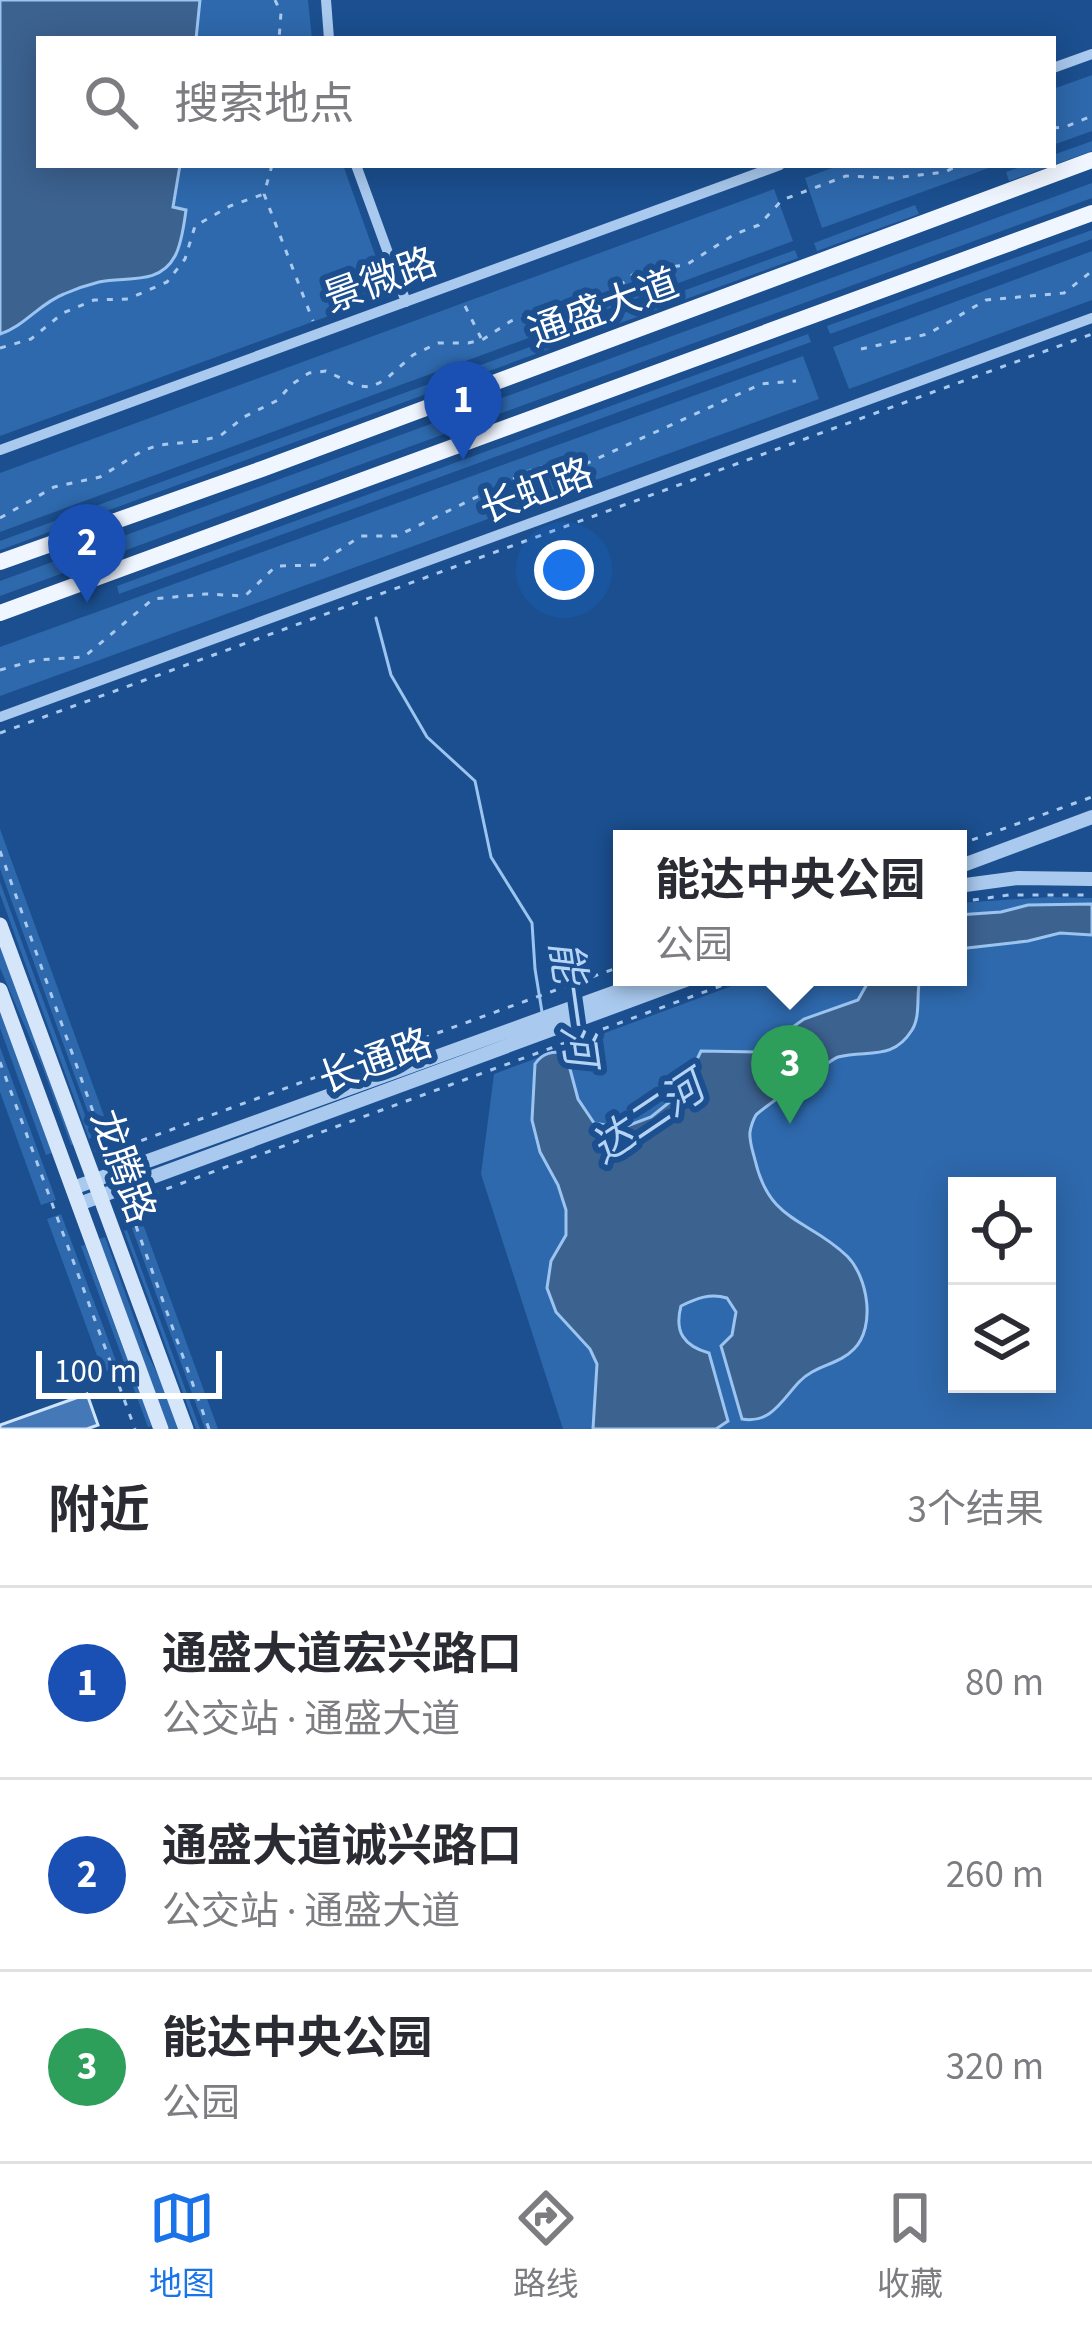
<!DOCTYPE html>
<html lang="zh">
<meta charset="utf-8">
<style>
:root{--surface:#fff;--page:#f2f2f3;--text:#2b2b33;--muted:#7c7c81;--line:#e1e1e2;--accent:#1a73e8}
body{margin:0;font-family:"Source Sans 3","Noto Sans SC",sans-serif;background:var(--page);color:var(--text)}
.controls{position:absolute;right:36px;bottom:36px;display:grid;overflow:hidden;border-radius:0px;box-shadow:0 6px 30px #0003}
.controls button{width:108px;height:108px;display:grid;place-items:center;padding:0;border:0;border-bottom:3px solid var(--line);background:var(--surface);color:var(--text);font:60px sans-serif}
.scale{position:absolute;left:36px;bottom:30px;width:186px;box-sizing:border-box;padding-left:12px;border:6px solid #fff;border-top:0;font-size:33px;line-height:42px;white-space:nowrap;color:#fff;-webkit-text-stroke:9px #1b4f8f;paint-order:stroke}
.you{position:absolute;left:564px;top:570px;width:42px;height:42px;margin:-30px;border:9px solid #fff;border-radius:50%;background:#1a73e8;box-shadow:0 0 0 18px #1a73e833}
.badge{display:grid;place-items:center;width:78px;height:78px;border-radius:50%;background:var(--accent);color:#fff;font-size:39px;font-weight:700}
.pin{position:absolute;translate:-50% -99px;filter:drop-shadow(0 3px 6px #0008)}
.pin::after{content:'';position:absolute;top:63px;width:42px;height:36px;background:inherit;clip-path:polygon(0 0,100% 0,50% 100%)}
.popup{position:absolute;left:613px;top:830px;width:354px;height:156px;box-sizing:border-box;display:grid;place-content:center;border-radius:0px;background:var(--surface);filter:drop-shadow(0 3px 9px #0005);font-size:39px;white-space:nowrap;color:var(--muted)}
.popup b{font-size:45px;color:var(--text)}
.popup::after{content:'';position:absolute;left:50%;top:100%;margin-left:-24px;border:24px solid transparent;border-top-color:var(--surface)}
.list{margin:0;padding:0;list-style:none}
h2{display:flex;justify-content:space-between;align-items:center;height:156px;margin:0;padding:0 48px;font-size:51px}
h2 small{font-size:39px;font-weight:400;color:var(--muted)}
.list li{display:grid;grid-template-columns:78px 1fr auto;gap:36px;align-items:center;box-sizing:border-box;height:192px;padding:0 48px;border-top:3px solid var(--line)}
.list b{display:block;font-size:45px;white-space:nowrap}
.list p{margin:0;font-size:39px;white-space:nowrap;color:var(--muted)}
.list em{font-size:39px;font-style:normal;color:var(--muted)}
.icon{flex:none;width:66px;height:66px;fill:none;stroke:currentColor;stroke-width:2;stroke-linecap:round;stroke-linejoin:round}
.map{position:relative;flex:none;width:1092px;height:1429px;overflow:hidden}
.search{position:absolute;background:var(--surface);box-shadow:0 6px 30px #0003;left:36px;right:36px;top:36px;height:132px;display:flex;align-items:center;gap:30px;box-sizing:border-box;padding:0 42px;border-radius:0px;color:var(--muted);font-size:45px}
.sheet{height:732px;background:var(--surface)}
nav{display:flex;justify-content:space-around;align-items:center;box-sizing:border-box;height:168px;border-top:3px solid var(--line);background:var(--surface);font-size:33px;color:var(--muted)}
nav a{display:grid;justify-items:center;gap:6px}
nav .on{color:var(--accent)}
.map>svg:first-child{display:block}
.green{fill:#2e69ad;fill-rule:evenodd}
.water{fill:#3c6290;stroke:#9cc4f0;stroke-width:3}
.lines{fill:none;stroke-linecap:round;stroke-linejoin:round}
.stream{stroke:#9cc4f0;stroke-width:3}
.building{fill:#4478b7;stroke:#cfe3fa;stroke-width:3}
.path{stroke:#a9c9ee;stroke-width:3;stroke-dasharray:6 9;stroke-linecap:butt}
.minor{stroke:#a9c9ee;stroke-width:10}
.tertiary{stroke:#a9c9ee;stroke-width:14}
.secondary{stroke:#d6e6fa;stroke-width:15}
.primary{stroke:#f0f6ff;stroke-width:16}
.labels{text-anchor:middle;stroke-width:12;stroke-linejoin:round;paint-order:stroke}
.street-label{font-size:39px;fill:#fff;stroke:#1b4f8f}
.water-label{font-size:42px;font-style:italic;fill:#b5d3f5;stroke:#1b4f8f}
</style>
<div class="map">
<svg width="1092" height="1429" viewBox="0 0 1092 1429">
<rect width="100%" height="100%" fill="#1b4f8f"/>
<path class="green" d="M0 0H308L312 39H39V165H343L389 294 0 436Z
M1092 75V131L1053 145V89Z
M1092 141V151L1009 181 1006 172 1026 165H1053V155Z
M840 165H997L822 228 805 178Z
M1092 183V198L0 596V581Z
M774 189 793 241 0 532V473Z
M915 205 919 214 817 251 814 243Z
M1092 230V239L830 334 827 326Z
M795 250 798 258 0 550V541Z
M1092 251V300L849 389 833 347Z
M808 334 811 342 119 594 117 586Z
M803 356 819 399 0 696V647Z
M0 829 111 1135 98 1140 0 869Z
M0 882 93 1137 89 1139 0 894Z
M1050 897 1092 898V1429H563L481 1174 494 1074 756 977H958V903ZM957 1186H1047V1384H957Z
M0 936 76 1144 71 1145 42 1066 0 968Z
M0 1011 52 1153 46 1155 0 1028Z
M0 1047 56 1200 41 1205 0 1092Z
M61 1214 118 1366 103 1372 47 1219Z
M143 1224 218 1429H205L132 1228Z
M127 1230 200 1429H196L124 1231Z
M105 1237 146 1351 171 1401 181 1429H168L99 1239Z
M85 1245 152 1426 148 1427 81 1246Z"/>
<path class="water" d="M0 0H200L196 39H39V165H180L173 207 186 210C184 224 182 243 175 256 159 286 126 276 99 282 87 285 73 290 64 294 40 303 25 326 0 334Z
M1092 904V935L1060 933 1028 941 958 949V915L1001 912 1028 905Z
M871 977H920C916 994 921 1016 912 1030 892 1062 867 1049 838 1057 832 1059 759 1111 756 1115 753 1120 751 1126 750 1132 749 1141 753 1152 755 1160 770 1224 808 1218 847 1256 868 1277 876 1327 854 1349 839 1365 815 1365 799 1382 782 1400 771 1424 742 1419L721 1346 732 1335 736 1312 727 1298C710 1293 697 1298 681 1306 674 1332 684 1346 709 1353L728 1421 716 1429H593L597 1364 590 1349 556 1312 547 1288 551 1261 566 1235V1210L558 1185 540 1152 532 1120 535 1064C542 1053 554 1050 566 1054L578 1099 594 1123 622 1128 651 1117 681 1093 701 1051 757 1052 775 1047 787 1031 804 1019 858 1000Z"/>
<g class="lines">
<path class="stream" d="M376 618 391 675 427 737 475 781 491 857 532 923 535 969 542 1012"/>
</g>
<path class="building" d="M87 1394 98 1425 87 1429H0V1425Z"/>
<g class="lines">
<path class="path" d="M275 0 281 13 279 39
M1053 128 1065 127 1092 116
M272 165 264 194 313 321
M671 283 673 267
M465 306 481 338
M0 348 31 339 63 313 94 300 128 299 167 282 185 259 195 226 230 206 264 194
M861 349 928 334 986 300 1064 293 1092 271
M0 518 54 487 100 477 142 451 159 445 200 441 220 436 244 417 278 400 291 385 309 373 326 371 357 386 371 387 385 380 413 355 438 343H468L482 340 511 321 573 299 610 294 637 271 686 265 735 234 759 225 782 200 846 176 893 178 945 172 959 165
M0 670 36 660 84 657 153 599 206 594 245 596 276 566 317 565 361 536H397L538 467 583 465 761 384 796 381
M0 733 1092 334
M958 845 1092 797
M0 851 101 1134 114 1144 129 1145 622 966
M958 902 1009 895H1092
M0 1062 135 1429
M95 1150 114 1144 118 1156
M121 1214 137 1208 134 1199
M209 1429 136 1226 137 1208 147 1196 745 977"/>
<path class="minor" d="M326 0 329 39
M1053 68 1092 54
M356 165 406 302
M0 450 780 165
M0 717 1092 318"/>
<path class="tertiary" d="M958 867 1092 817
M958 886 1018 878 1092 879
M73 1188 657 977
M79 1204 694 977"/>
<path class="secondary" d="M0 925 186 1429
M0 990 161 1429"/>
<path class="primary" d="M0 562 262 469 1092 160
M0 613 1092 213"/>
</g>
<g class="labels">
<g class="street-label">
<text transform="translate(380 279) rotate(-20)" y="14">景微路</text>
<text transform="translate(603 307) rotate(-20)" y="14">通盛大道</text>
<text transform="translate(536 490) rotate(-20)" y="14">长虹路</text>
<text transform="translate(375 1060) rotate(-20)" y="14">长通路</text>
<text transform="translate(124 1166) rotate(70)" y="14">龙腾路</text>
</g>
<g class="water-label">
<text transform="translate(574 1003) rotate(82)" y="15">能一河</text>
<text transform="translate(647 1117) rotate(-34)" y="15">达二河</text>
</g>
</g>
</svg>
<div class="controls">
<button><svg class="icon" aria-label="locate" viewBox="0 0 24 24"><circle cx="12" cy="12" r="6"/><path d="M12 2v4M12 18v4M2 12h4M18 12h4"/></svg></button>
<button><svg class="icon" aria-label="layers" viewBox="0 0 24 24"><path d="M12 4l9 5-9 5-9-5zM3 14l9 5 9-5"/></svg></button>
</div>
<div class="scale">100 m</div>
<div class="you"></div>
<div class="pin badge" style="left:463px;top:460px;background:#1a4fb4">1</div>
<div class="pin badge" style="left:87px;top:603px;background:#1a4fb4">2</div>
<div class="pin badge" style="left:790px;top:1124px;background:#2e9e5b">3</div>
<div class="popup"><b>能达中央公园</b>公园</div>
<div class="search"><svg class="icon" aria-label="search" viewBox="0 0 24 24"><circle cx="10" cy="10" r="6"/><path d="M15 15l6 6"/></svg>搜索地点</div>
</div>
<section class="sheet">
<h2>附近<small>3个结果</small></h2>
<ul class="list">
<li><span class="badge" style="background:#1a4fb4">1</span><div><b>通盛大道宏兴路口</b><p>公交站 · 通盛大道</p></div><em>80 m</em></li>
<li><span class="badge" style="background:#1a4fb4">2</span><div><b>通盛大道诚兴路口</b><p>公交站 · 通盛大道</p></div><em>260 m</em></li>
<li><span class="badge" style="background:#2e9e5b">3</span><div><b>能达中央公园</b><p>公园</p></div><em>320 m</em></li>
</ul>
</section>
<nav>
<a class="on"><svg class="icon" aria-label="map" viewBox="0 0 24 24"><path d="M3 6l6-2 6 2 6-2v14l-6 2-6-2-6 2zM9 4v14M15 6v14"/></svg>地图</a>
<a><svg class="icon" aria-label="directions" viewBox="0 0 24 24"><path d="M12 3l9 9-9 9-9-9zM9 14v-3h6M13 9l2 2-2 2"/></svg>路线</a>
<a><svg class="icon" aria-label="saved" viewBox="0 0 24 24"><path d="M7 4h10v16l-5-4-5 4z"/></svg>收藏</a>
</nav>
